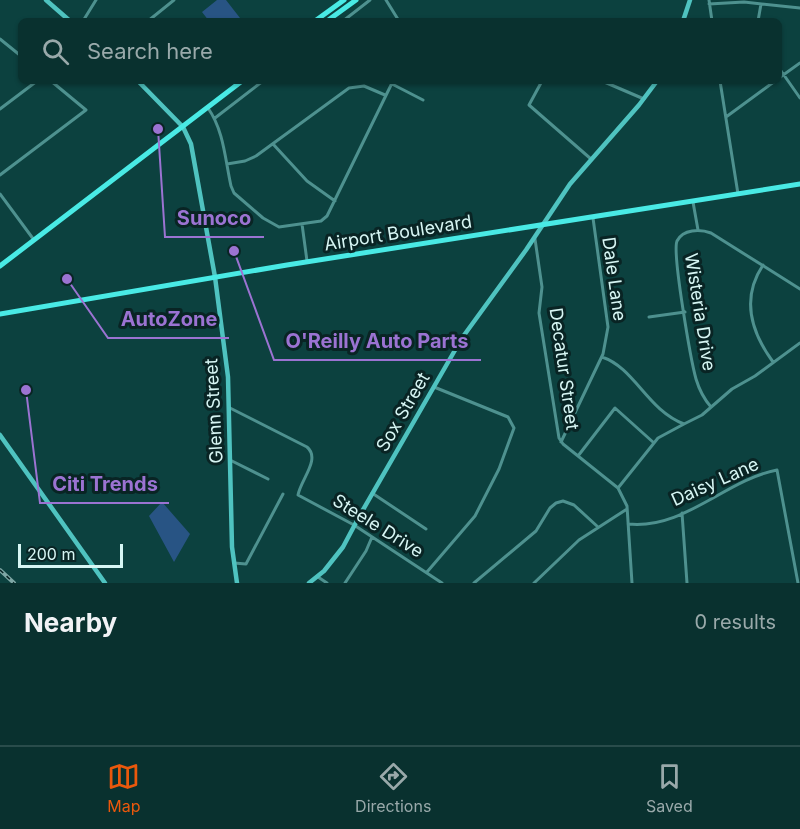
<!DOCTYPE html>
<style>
:root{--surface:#09312f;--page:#173d3b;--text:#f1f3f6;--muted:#99a9aa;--line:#294c4b;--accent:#ea580c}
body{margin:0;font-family:Inter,sans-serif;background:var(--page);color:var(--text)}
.scale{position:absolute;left:18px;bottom:15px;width:105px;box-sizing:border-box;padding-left:6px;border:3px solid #d7f6f4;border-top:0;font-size:16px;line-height:21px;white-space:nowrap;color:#d7f6f4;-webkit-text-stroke:4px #092424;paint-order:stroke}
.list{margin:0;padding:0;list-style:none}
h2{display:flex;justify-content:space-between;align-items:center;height:78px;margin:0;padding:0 24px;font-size:26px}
h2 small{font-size:20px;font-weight:400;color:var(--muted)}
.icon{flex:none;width:33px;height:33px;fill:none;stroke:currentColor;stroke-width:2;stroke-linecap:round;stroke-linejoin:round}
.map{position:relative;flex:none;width:800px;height:583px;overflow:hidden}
.search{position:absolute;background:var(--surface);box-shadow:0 2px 4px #0004;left:18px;right:18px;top:18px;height:66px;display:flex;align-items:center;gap:15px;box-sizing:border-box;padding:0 21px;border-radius:9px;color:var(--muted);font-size:22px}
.sheet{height:162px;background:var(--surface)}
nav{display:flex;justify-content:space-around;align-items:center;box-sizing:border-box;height:84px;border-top:2px solid var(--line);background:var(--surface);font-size:16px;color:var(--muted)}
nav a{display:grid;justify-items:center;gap:3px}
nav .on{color:var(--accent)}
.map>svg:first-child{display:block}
.water{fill:#285484}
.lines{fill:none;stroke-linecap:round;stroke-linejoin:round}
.street{stroke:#4e918f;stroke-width:3}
.secondary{stroke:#4fc3c0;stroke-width:4.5}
.primary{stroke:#49eae5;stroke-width:5}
.rail-casing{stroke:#7ea7a5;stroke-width:4}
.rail{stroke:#092424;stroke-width:1.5;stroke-dasharray:4.5;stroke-linecap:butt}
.labels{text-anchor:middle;stroke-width:6;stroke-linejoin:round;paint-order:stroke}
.street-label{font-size:18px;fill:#d7f6f4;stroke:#092424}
.leader{fill:none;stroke:#9b73d2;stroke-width:2}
.callout-dot{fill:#9b73d2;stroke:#092424;stroke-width:2}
.callout-label{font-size:20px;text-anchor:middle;font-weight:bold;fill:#9b73d2;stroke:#092424;stroke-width:6;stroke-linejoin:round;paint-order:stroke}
</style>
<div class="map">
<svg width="800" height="583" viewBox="0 0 800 583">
<rect width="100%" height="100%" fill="#0c413f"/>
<path class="water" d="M217 0H226L240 18 237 21H209L202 12Z
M162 502 190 534 174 562 149 516Z"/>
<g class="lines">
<path class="street" d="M386 0 399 21
M709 0 712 21
M709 4 744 2 800 8
M83 21 96 0
M148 21 174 0
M343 21 370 0
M758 21 761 4
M0 39 21 56
M779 68 800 98
M779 78 800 63
M542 81 529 105 591 159
M602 81 644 99
M720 81 738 194
M392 84 423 100
M208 108C224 131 225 159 231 186L234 193 263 218 279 227 321 221 327 216 393 81
M0 109 37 81
M726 117 775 81
M215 118 263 81
M273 144 307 181 335 201
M227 164 245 161 256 156 349 88 364 86 385 95
M0 175 86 110 51 81
M0 194 34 240
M693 202 698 230
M302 224 307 261
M535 239 542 287 539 313 559 438 563 444 618 488 627 506 632 583
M763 265C741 298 751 332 773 362
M649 317 685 312
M602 357C635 368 647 410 684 424L702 415 732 389 755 376 800 343
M711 407C704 399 699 389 696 379 691 361 672 253 677 241 683 229 700 229 711 233L800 289
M230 408 307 447C321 459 301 479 298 495L354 525 442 583
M561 442 603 354 608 327 593 218
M578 456 615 408 654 443
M230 460 268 479
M618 488 658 438 684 424
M372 493 426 529
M682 513 687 583
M628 524C684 530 725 480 777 470L798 583
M234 563 246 564 283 494
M427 572 475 516 499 469 514 428 508 417 434 387
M318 577 327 583
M345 583 366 551 372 537
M474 583 536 531 550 508 556 503 563 501 574 505 598 527
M534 583 579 540 627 509"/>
<path class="secondary" d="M46 0 70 21
M683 21 690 0
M138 81 183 127 191 144 215 277 228 377 232 547 237 583
M0 435 105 583
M309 583 324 571 343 547 360 515 462 338 526 250 570 184 639 105 657 81"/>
<path class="primary" d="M315 21 344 0
M327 21 356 0
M0 266 242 81
M0 314 287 265 800 184"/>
<g class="rail-casing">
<path id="rail" d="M0 570 14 583"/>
</g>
<use href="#rail" class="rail"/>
</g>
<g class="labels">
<g class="street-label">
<text transform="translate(398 233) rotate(-9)" y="6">Airport Boulevard</text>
<text transform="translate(614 279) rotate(82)" y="6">Dale Lane</text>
<text transform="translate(700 312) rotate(81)" y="6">Wisteria Drive</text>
<text transform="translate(564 369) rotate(82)" y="6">Decatur Street</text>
<text transform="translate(214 411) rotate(-93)" y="6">Glenn Street</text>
<text transform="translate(403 412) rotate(-60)" y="6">Sox Street</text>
<text transform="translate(715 482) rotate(-24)" y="6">Daisy Lane</text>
<text transform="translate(378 526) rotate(32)" y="6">Steele Drive</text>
</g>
</g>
<path class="leader" d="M158 129L165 237H264M67 279L108 338H229M234 251L274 360H481M26 390L40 503H169"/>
<g class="callout-dot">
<circle cx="158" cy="129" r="6"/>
<circle cx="67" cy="279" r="6"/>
<circle cx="234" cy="251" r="6"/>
<circle cx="26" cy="390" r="6"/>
</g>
<g class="callout-label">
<text x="214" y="225">Sunoco</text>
<text x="169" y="326">AutoZone</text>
<text x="377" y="348">O'Reilly Auto Parts</text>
<text x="105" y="491">Citi Trends</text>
</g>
</svg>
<div class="scale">200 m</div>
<div class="search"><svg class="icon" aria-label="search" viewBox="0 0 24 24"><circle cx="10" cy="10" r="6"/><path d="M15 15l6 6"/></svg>Search here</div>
</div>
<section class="sheet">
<h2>Nearby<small>0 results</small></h2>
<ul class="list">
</ul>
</section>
<nav>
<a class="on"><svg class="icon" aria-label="map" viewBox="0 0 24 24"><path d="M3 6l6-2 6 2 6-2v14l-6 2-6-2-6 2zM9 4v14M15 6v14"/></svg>Map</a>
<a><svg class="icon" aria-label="directions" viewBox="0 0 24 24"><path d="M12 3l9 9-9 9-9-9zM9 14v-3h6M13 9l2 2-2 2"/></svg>Directions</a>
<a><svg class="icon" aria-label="saved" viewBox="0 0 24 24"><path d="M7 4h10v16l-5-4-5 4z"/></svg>Saved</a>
</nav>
